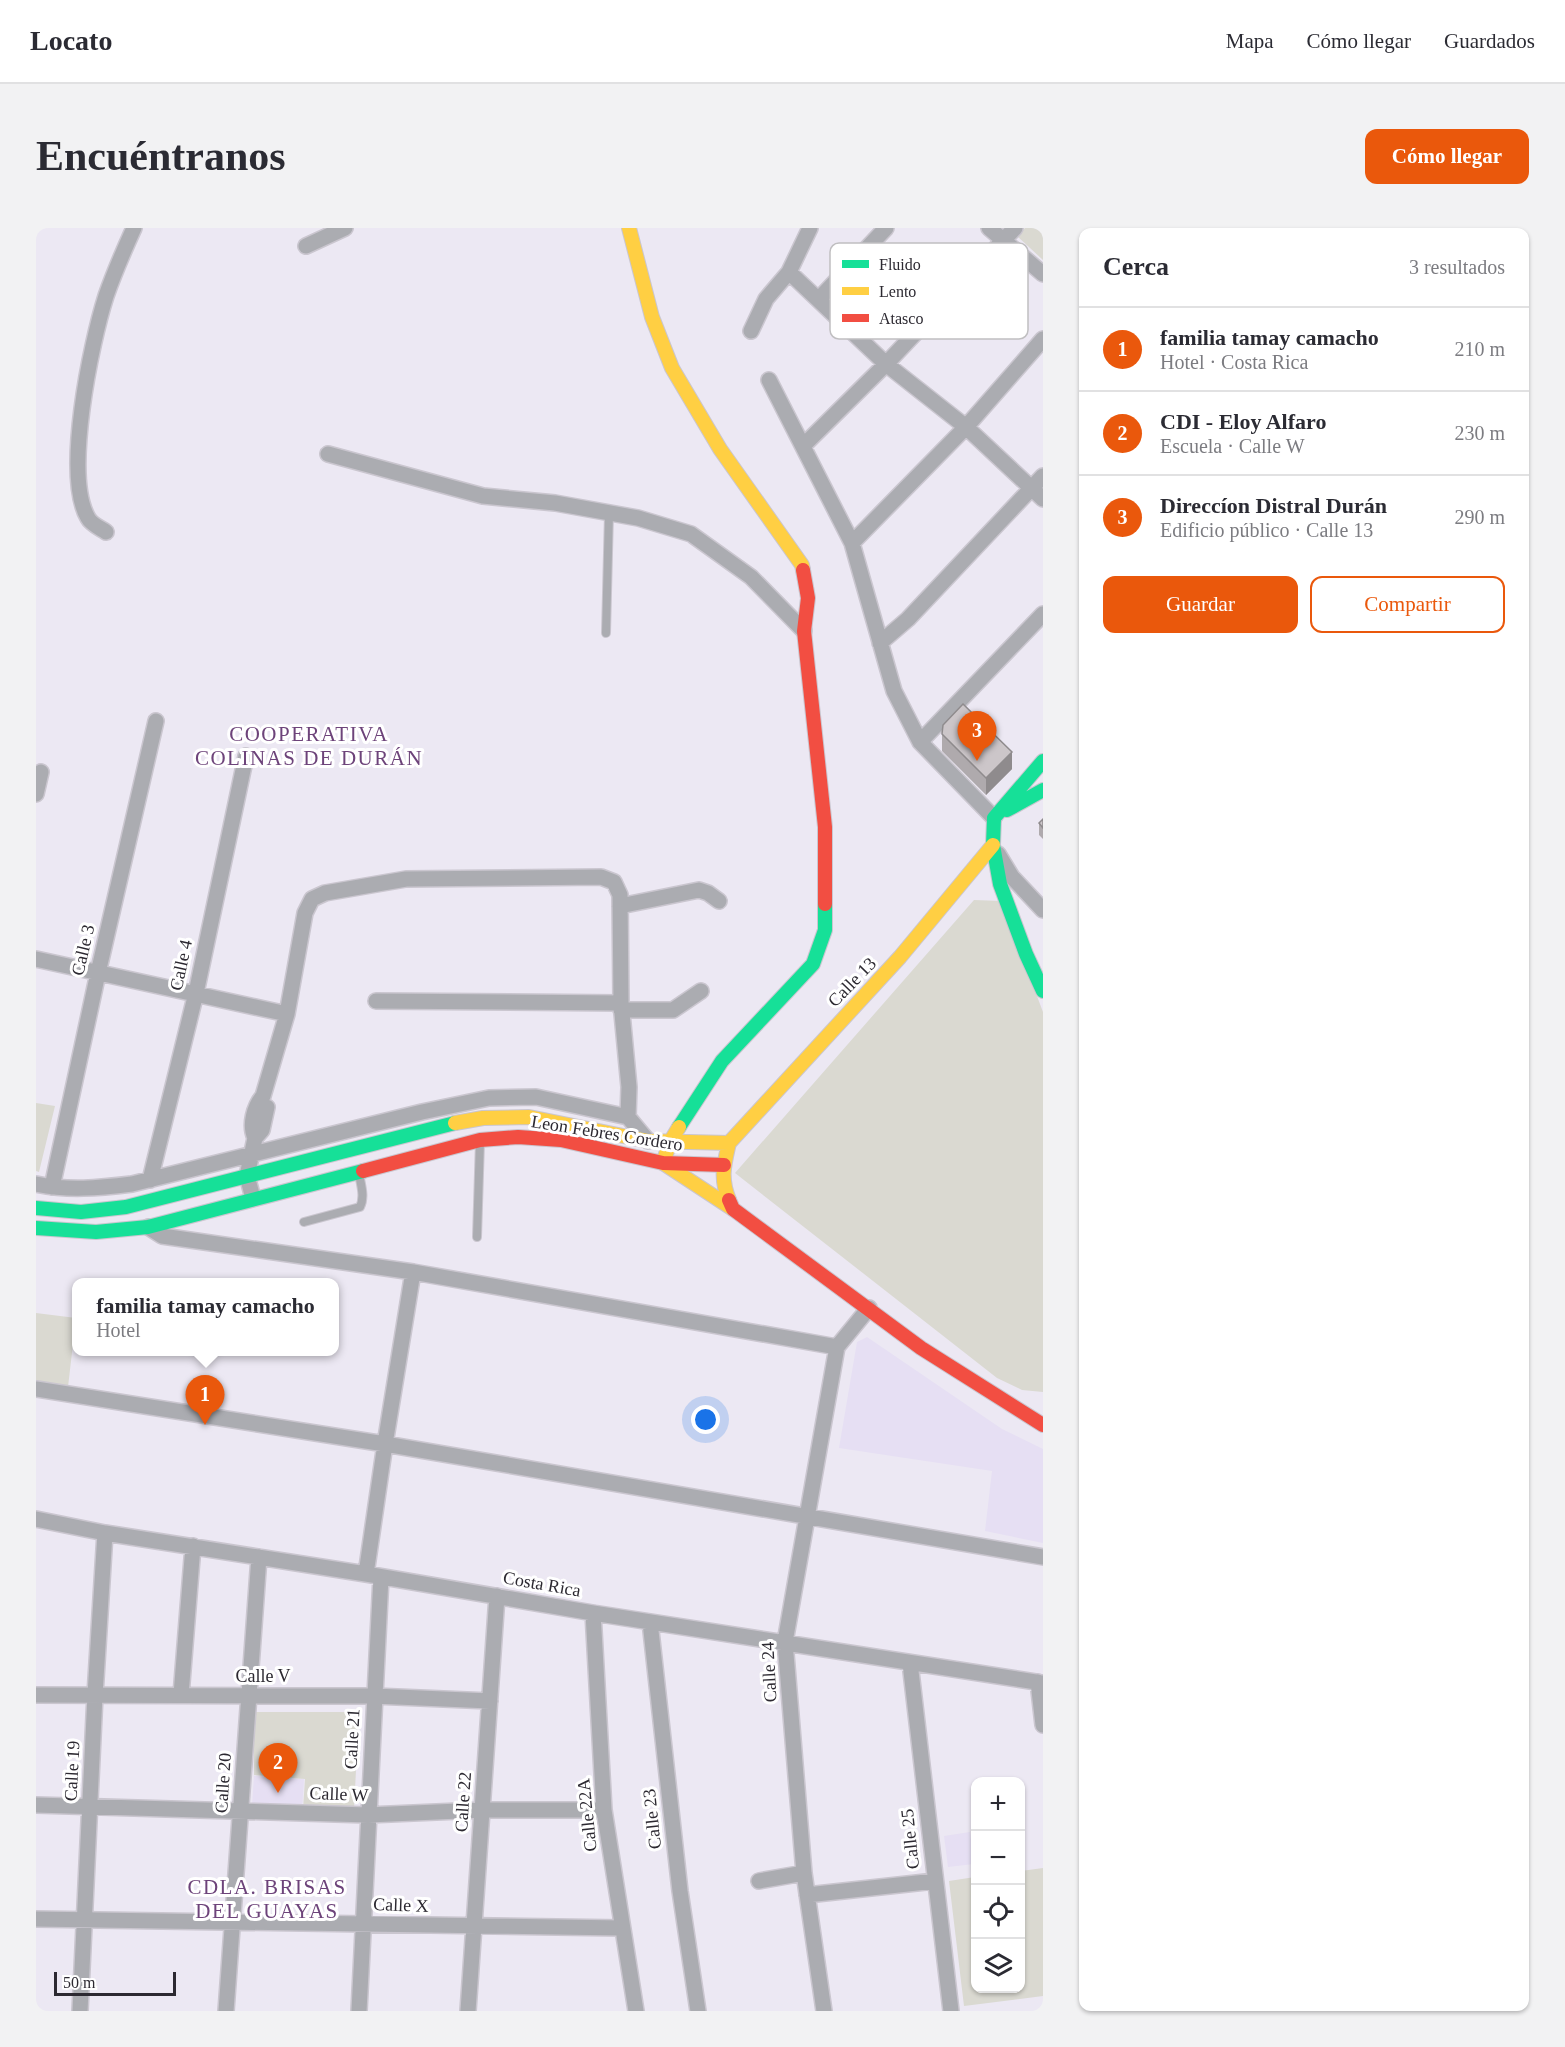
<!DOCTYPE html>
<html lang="es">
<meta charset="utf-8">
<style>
:root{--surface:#fff;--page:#f2f2f3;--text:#2b2b33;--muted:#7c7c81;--line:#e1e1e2;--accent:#ea580c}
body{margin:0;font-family:Georgia,serif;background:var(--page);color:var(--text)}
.controls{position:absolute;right:18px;bottom:18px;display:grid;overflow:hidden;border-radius:12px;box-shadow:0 2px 4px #0004}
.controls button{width:54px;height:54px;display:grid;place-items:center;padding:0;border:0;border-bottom:2px solid var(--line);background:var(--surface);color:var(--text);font:30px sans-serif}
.scale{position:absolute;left:18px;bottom:15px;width:122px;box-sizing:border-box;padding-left:6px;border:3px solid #2c2931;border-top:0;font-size:16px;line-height:21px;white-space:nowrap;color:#2c2931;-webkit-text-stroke:4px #fff;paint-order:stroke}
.you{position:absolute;left:670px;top:1192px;width:21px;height:21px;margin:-15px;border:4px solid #fff;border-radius:50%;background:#1a73e8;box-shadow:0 0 0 9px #1a73e833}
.badge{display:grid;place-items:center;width:39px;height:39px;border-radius:50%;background:var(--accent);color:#fff;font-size:20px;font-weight:700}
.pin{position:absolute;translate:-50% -50px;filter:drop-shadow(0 2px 3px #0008)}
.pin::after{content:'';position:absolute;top:32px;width:21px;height:18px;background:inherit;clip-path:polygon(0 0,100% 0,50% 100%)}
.popup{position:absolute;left:36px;top:1050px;width:267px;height:78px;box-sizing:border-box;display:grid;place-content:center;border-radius:12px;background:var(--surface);filter:drop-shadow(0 2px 4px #0005);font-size:20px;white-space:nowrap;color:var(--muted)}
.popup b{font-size:22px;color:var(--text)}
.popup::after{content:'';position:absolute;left:50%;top:100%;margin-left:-12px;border:12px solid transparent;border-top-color:var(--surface)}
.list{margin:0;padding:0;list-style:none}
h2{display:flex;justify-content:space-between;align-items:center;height:78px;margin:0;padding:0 24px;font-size:26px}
h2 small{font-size:20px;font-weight:400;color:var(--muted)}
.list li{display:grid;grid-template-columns:39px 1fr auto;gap:18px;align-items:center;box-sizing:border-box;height:84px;padding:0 24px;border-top:2px solid var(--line)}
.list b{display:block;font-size:22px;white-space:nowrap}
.list p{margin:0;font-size:20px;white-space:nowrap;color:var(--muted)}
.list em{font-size:20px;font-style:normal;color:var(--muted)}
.actions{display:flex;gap:12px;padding:18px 24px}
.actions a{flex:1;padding:14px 0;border:2px solid var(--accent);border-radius:12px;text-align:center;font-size:21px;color:var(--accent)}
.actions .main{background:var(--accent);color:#fff}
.icon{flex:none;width:33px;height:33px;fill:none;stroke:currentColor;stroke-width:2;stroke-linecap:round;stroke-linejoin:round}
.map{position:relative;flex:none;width:1007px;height:1783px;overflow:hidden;border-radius:12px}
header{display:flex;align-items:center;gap:36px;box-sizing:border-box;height:84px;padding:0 30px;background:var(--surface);border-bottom:2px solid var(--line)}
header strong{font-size:28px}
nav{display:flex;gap:33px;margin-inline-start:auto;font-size:21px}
.intro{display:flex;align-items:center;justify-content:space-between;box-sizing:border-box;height:144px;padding:0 36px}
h1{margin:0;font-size:42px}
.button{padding:15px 27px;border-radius:12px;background:var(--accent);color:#fff;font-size:21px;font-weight:700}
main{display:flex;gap:36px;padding:0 36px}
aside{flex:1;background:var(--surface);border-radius:12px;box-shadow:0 2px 4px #0004}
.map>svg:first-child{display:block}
.built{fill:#e6dff3}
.green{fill:#dad9d1}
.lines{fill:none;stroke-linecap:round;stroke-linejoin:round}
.lane-casing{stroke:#cac6cf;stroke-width:10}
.street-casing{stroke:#cac6cf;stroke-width:18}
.fast-casing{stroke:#cac6cf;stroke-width:16}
.slow-casing{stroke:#cac6cf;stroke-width:16}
.jam-casing{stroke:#cac6cf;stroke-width:16}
.lane{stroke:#abacb1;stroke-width:8}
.street{stroke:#abacb1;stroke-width:15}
.fast{stroke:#16e098;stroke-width:14}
.slow{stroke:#ffcf43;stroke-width:14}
.jam{stroke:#f24e42;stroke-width:14}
.wall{fill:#afaaad}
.shaded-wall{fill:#8f8b8d}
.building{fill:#ccc6c9;stroke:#8f8b8d;stroke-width:1.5}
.labels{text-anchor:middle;stroke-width:6;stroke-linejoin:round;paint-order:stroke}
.street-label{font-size:18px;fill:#2c2931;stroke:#fff}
.quarter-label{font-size:21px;letter-spacing:1.5px;fill:#6d437a;stroke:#fff}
.key{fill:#fff;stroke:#c0bfc1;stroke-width:1.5}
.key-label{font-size:16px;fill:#2c2931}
</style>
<header>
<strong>Locato</strong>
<nav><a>Mapa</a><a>Cómo llegar</a><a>Guardados</a></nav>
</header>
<div class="intro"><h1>Encuéntranos</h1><a class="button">Cómo llegar</a></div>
<main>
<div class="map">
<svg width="1007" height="1783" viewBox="0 0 1007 1783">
<rect width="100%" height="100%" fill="#ece8f3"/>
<path class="built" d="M831 1109 966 1201 1007 1221V1315L949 1303 956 1243 803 1220 821 1114Z
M218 1548 268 1551 266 1582 216 1578Z
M934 1604 938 1636 912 1639 908 1608Z"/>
<path class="green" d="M989 0H1007V32L981 8Z
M938 672 965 673 1007 784V1164L986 1162 961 1150 699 945Z
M0 875 19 878 3 944 0 943Z
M0 1085 40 1090 32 1159 0 1154Z
M218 1484H323L318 1581 267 1582 269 1551 218 1547Z
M1007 1640V1768L928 1778 913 1653 939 1649V1760H984L985 1643Z"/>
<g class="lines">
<g class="lane-casing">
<path id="lane" d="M570 405 573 285
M268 994 324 979C329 969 325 957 323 946
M441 1009 444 913"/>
</g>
<g class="street-casing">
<path id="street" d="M953 0 1007 46
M270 18 309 0
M753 44 850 136 930 199 1007 271
M783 71 850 0
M715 103 730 71 753 44 774 0
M733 152 816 315 858 463 884 514 958 590
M767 218 850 136 979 0
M292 226 447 268 519 275 602 290 655 306 715 349 768 403
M70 304C64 300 55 296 52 290 27 248 55 115 70 68 78 45 88 22 98 0
M816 315 930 199 1007 111
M844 415 872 391 1007 248
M884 514 1007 386
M0 566 5 544
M962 626 976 649 1007 682
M584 678 663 662 672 665 683 673
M0 731 251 786
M340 773 585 775
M585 782H637L665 763
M219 910C213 897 218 879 227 868L251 786 269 685 276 671 289 665 370 651 565 649 578 654 584 667 585 775 593 859 592 889
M114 952 160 765 210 528
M0 956C32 963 63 960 96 956L386 884 453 870 500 869 592 889 612 913
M16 959 62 745 120 493
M217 970 211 948 219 910 226 902 231 879
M112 999 126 1008 377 1044 801 1119
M0 1161 349 1216 1007 1329
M0 1291 69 1305 330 1346 557 1385 1007 1455
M330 1346 349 1216 377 1044
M557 1385 568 1582 600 1783
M614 1394 644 1663 662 1783
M874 1435 915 1783
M1002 1454 1007 1497
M0 1467 338 1468 454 1473
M145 1467 157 1318
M0 1577 332 1587 446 1582H568
M723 1653 768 1645
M771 1667 899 1653
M0 1691 586 1700
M44 1783 59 1467 69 1305
M190 1783 223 1329
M323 1783 345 1349
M432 1783 461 1368
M788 1783 768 1645 749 1414 801 1119 833 1080"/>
</g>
<g class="fast-casing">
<path id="fast" d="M1007 533 958 590 957 617 964 656 990 726 1007 763
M971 582 1007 562
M643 899 686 833 777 736 789 702V676
M0 980 45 984 90 979 419 895
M0 1000 60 1004 112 999 327 943"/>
</g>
<g class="slow-casing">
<path id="slow" d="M593 0 616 89 636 140 684 221 766 337 767 342
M419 895 447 890 493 889 612 913 693 915
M643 899 634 914 627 935 697 981
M693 972C684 950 688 937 693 915L864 729 957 617"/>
</g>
<g class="jam-casing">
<path id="jam" d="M767 342 772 370 768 403 789 599V676
M327 943 444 912 482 909 525 912 627 935 688 937
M693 972 697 981 885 1120 1007 1197"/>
</g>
<use href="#lane" class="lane"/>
<use href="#street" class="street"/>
<use href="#fast" class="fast"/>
<use href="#slow" class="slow"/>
<use href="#jam" class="jam"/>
</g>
<path class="wall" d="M906 506 976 541 950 567 906 523Z
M1007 591V611L1003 607V595Z"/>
<path class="shaded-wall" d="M976 524V541L950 567V550Z"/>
<path class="building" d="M927 476 976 524 950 550 906 506 907 497Z
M1007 591V600L1003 595Z"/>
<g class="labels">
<g class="street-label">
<text transform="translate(47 722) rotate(-77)" y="6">Calle 3</text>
<text transform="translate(145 737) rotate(-78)" y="6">Calle 4</text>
<text transform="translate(816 754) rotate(-46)" y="6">Calle 13</text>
<text transform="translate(571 905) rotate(9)" y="6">Leon Febres Cordero</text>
<text transform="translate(506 1356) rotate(10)" y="6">Costa Rica</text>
<text transform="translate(733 1444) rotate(-93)" y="6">Calle 24</text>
<text x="227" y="1454">Calle V</text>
<text transform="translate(316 1511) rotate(-87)" y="6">Calle 21</text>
<text transform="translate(36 1543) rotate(-87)" y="6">Calle 19</text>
<text transform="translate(187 1555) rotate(-86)" y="6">Calle 20</text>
<text transform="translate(303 1566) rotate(2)" y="6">Calle W</text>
<text transform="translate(427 1574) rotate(-86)" y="6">Calle 22</text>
<text transform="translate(551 1587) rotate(-96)" y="6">Calle 22A</text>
<text transform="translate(616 1591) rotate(-96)" y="6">Calle 23</text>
<text transform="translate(874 1611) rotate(-96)" y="6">Calle 25</text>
<text transform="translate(365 1677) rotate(2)" y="6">Calle X</text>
</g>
<g class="quarter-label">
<text x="273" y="513">COOPERATIVA<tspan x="273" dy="24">COLINAS DE DURÁN</tspan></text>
<text x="231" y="1666">CDLA. BRISAS<tspan x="231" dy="24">DEL GUAYAS</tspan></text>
</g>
</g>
<rect x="794" y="15" width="198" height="96" rx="9" class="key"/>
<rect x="806" y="32" width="27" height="8" fill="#16e098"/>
<rect x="806" y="59" width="27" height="8" fill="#ffcf43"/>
<rect x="806" y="86" width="27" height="8" fill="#f24e42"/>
<g class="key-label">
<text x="843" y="42">Fluido</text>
<text x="843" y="69">Lento</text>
<text x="843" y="96">Atasco</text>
</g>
</svg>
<div class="controls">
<button>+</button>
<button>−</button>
<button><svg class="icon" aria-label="locate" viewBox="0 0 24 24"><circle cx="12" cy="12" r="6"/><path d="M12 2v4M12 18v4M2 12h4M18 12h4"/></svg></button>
<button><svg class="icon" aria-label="layers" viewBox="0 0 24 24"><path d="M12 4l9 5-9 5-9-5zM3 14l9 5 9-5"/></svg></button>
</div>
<div class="scale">50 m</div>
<div class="you"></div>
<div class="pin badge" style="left:169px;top:1197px">1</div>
<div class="popup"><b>familia tamay camacho</b>Hotel</div>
<div class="pin badge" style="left:242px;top:1565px">2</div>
<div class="pin badge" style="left:941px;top:533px">3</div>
</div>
<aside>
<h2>Cerca<small>3 resultados</small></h2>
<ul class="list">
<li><span class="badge">1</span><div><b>familia tamay camacho</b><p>Hotel · Costa Rica</p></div><em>210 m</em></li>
<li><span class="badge">2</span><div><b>CDI - Eloy Alfaro</b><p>Escuela · Calle W</p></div><em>230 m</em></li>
<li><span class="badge">3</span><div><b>Direccíon Distral Durán</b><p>Edificio público · Calle 13</p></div><em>290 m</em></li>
</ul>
<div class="actions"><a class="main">Guardar</a><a>Compartir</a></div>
</aside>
</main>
